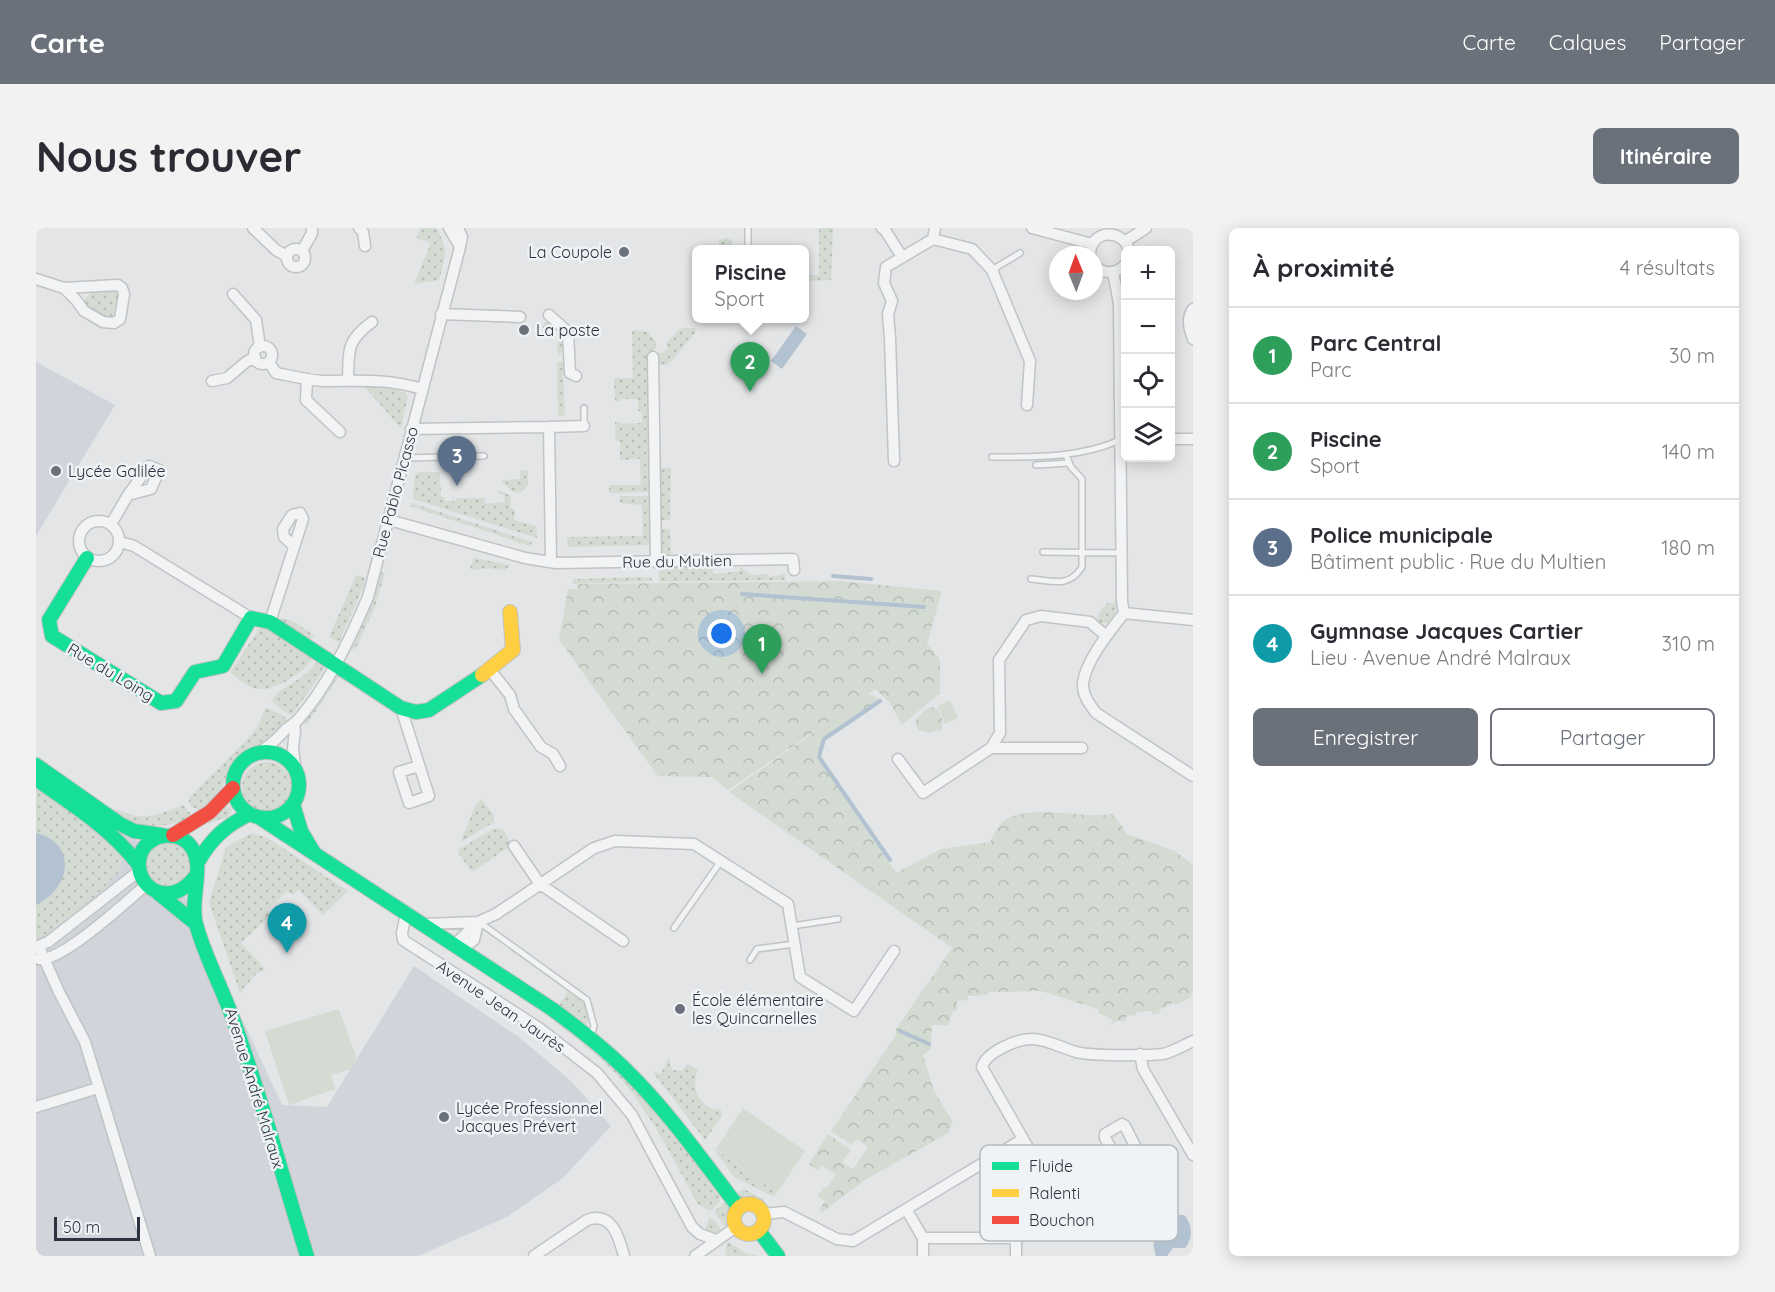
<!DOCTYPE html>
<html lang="fr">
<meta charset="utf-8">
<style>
:root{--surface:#fff;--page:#f2f2f3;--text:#2b2b33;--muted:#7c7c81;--line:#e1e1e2;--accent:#6b717a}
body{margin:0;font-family:Quicksand,sans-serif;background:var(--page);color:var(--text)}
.controls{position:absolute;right:18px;top:18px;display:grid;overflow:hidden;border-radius:9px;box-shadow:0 3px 15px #0003}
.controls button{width:54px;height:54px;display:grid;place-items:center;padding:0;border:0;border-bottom:2px solid var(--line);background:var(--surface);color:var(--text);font:30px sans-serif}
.compass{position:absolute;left:1013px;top:18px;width:54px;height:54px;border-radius:50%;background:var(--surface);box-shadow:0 3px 15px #0003;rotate:359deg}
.scale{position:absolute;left:18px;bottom:15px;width:86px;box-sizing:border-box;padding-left:6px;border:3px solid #2a333f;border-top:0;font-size:16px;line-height:21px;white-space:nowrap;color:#2a333f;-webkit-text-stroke:4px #f0f3f6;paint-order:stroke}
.you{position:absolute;left:686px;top:406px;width:21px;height:21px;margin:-15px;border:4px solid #fff;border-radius:50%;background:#1a73e8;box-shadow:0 0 0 9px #1a73e833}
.badge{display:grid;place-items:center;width:39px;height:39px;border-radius:50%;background:var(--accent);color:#fff;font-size:20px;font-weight:700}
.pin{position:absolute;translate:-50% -50px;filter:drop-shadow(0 2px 3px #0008)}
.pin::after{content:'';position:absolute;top:32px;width:21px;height:18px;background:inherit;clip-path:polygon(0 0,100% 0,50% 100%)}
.popup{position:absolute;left:656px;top:17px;width:117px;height:78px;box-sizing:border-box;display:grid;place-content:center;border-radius:9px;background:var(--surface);filter:drop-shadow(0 2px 4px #0005);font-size:20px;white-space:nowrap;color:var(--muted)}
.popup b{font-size:22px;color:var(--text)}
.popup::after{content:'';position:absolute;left:50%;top:100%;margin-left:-12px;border:12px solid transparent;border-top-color:var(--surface)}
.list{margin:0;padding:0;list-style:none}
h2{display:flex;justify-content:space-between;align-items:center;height:78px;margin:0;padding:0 24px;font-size:26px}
h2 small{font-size:20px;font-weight:400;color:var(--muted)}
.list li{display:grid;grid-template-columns:39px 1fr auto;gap:18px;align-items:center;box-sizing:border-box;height:96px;padding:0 24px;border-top:2px solid var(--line)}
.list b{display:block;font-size:22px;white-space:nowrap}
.list p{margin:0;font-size:20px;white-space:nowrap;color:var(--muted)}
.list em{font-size:20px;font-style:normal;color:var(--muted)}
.actions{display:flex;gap:12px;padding:18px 24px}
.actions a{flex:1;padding:14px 0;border:2px solid var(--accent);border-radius:9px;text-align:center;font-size:21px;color:var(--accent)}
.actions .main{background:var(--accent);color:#fff}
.icon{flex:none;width:33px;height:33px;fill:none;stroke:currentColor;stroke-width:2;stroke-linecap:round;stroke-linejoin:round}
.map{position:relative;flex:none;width:1157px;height:1028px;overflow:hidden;border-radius:9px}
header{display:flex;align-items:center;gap:36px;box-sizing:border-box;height:84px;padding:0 30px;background:var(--accent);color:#fff}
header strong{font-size:28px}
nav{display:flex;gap:33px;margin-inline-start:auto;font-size:21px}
.intro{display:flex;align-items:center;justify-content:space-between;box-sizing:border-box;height:144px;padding:0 36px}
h1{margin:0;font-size:42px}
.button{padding:15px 27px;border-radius:9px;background:var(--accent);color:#fff;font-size:21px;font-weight:700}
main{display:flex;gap:36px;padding:0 36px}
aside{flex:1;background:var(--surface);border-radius:9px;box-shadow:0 3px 15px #0003}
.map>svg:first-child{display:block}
.built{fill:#d1d4da}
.grass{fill:url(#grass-dots)}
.park{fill:url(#park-crowns)}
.garden{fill:#d4dbd3}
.water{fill:#b3c2d0}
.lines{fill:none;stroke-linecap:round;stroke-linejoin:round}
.stream{stroke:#b3c2d0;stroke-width:4}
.lane-casing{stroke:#c1c3c5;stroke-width:8}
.street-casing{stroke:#c1c3c5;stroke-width:13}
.fast-casing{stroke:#c1c3c5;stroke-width:16}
.slow-casing{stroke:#c1c3c5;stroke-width:16}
.jam-casing{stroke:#c1c3c5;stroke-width:16}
.lane{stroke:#f1f3f4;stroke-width:5}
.street{stroke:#f1f3f4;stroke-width:10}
.fast{stroke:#16e098;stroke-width:14}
.slow{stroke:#ffcf43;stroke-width:14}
.jam{stroke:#f24e42;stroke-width:14}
.poi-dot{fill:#6b717a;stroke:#f0f3f6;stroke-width:2}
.labels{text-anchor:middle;stroke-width:5;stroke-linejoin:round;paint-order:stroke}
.poi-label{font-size:16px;fill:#2a333f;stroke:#f0f3f6;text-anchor:start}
.street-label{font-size:16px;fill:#2a333f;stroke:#f0f3f6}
.key{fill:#f0f3f6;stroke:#b5b9bf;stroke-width:1.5}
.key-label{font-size:16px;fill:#2a333f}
</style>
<header>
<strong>Carte</strong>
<nav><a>Carte</a><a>Calques</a><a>Partager</a></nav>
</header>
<div class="intro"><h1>Nous trouver</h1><a class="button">Itinéraire</a></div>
<main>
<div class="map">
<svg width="1157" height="1028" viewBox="0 0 1157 1028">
<defs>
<pattern id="grass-dots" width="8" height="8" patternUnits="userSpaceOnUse" patternTransform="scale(1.5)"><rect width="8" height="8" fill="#d4dbd3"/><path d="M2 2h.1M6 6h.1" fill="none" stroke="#b6bcb6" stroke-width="1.8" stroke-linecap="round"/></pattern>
<pattern id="park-crowns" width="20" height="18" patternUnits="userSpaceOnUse" patternTransform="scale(1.5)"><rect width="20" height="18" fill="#d4dbd3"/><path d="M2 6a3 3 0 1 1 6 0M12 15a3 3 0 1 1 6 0" fill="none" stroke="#b6bcb6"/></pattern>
</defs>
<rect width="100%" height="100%" fill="#e3e5e7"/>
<path class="built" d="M0 134 79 177 0 308Z
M0 545 133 634 246 877 291 879 378 738 484 810 535 853 575 898 527 950 471 989 382 1028H0Z"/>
<path class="grass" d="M384 0H400C414 23 409 28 403 52L378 56 395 15 381 10Z
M783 0H797L795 52 770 53V47H783Z
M690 10 696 12V21H683V12Z
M66 62H79C88 72 82 88 70 91L52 80 48 72 55 65Z
M508 94 517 95 527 105V122L522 129 521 102 507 101Z
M648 100H659L660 104 632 137H620L619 129 624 125H627L632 120 630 116 643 101Z
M596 102 612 104 620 114V120L616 124 615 264 573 265V257H605L604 231 584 232V213H580L579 194H585V196L606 195 605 183H602V171H585L584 173H579L578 150H597Z
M521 134H527L529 188H522Z
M328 158C341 160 363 158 372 168L365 200Z
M622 240H635L634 292H623Z
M492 242V257L484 265 477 264 466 254 467 252 484 251V243Z
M384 244H404L405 269H408L409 273H420L421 270H449V276L469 274 468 267 462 266V262L475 268 474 279 479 282 478 292 500 298 501 310 377 271 379 246Z
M584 268H615V317L532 319 531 309 607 308 606 277 584 275Z
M376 275 496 314 494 318 374 278Z
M623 301H634L635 328 624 329Z
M438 330 474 337 469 342 453 340 437 342 434 340Z
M623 339H677V345L680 346 704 343V339L716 347 732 346 733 349 749 346V352L623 354Z
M345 344 349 345 339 379 319 422 316 420 337 373Z
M320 347 329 349 328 357 303 414 293 409Z
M615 349 616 353 537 356V351Z
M1071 375H1080V385L1072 395H1061L1062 387Z
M247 390 261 395 280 409 273 411 243 391Z
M230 400 279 427C274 437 267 442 258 448 233 465 217 467 194 444L223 401Z
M282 431 287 435 288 440 285 446 256 487 249 484 235 473C246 456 272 452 282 431Z
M303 444 305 446 271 496 268 495Z
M231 480 247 487 252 493 238 510 203 530 194 542 183 566 163 584 160 580H156L153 575V570L216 506 222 498 229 481Z
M206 559a25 25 0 1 1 50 0a25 25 0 1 1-50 0Z
M4 560 52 595 49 598 82 623 87 631 84 643 70 656 72 658 19 700 0 712V565Z
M445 571 458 587V594L424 615 440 576Z
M147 577 156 587 143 595 108 600 72 582C82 580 90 586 100 588 117 590 131 583 147 577Z
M189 579H194L196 583 190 591C182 589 176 597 169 595Z
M458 600 467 602 476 617 436 644 423 626 422 622Z
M216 605 232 610 312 663 287 687 263 662 256 667 251 663 231 682 235 687 205 715 229 741 220 746 204 765 173 675 190 619Z
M139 611 157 628 153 651 130 661 116 654 108 640 111 624 116 617Z
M532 763 550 777 552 794 550 797 523 777Z
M520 792 584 845 618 883 687 969 683 971 684 974 674 983 662 976C638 933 615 885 582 848 563 828 541 811 519 794Z
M632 830 634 831V838L637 842 645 843 652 836 662 842C653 860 665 882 685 882L686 888 669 912 616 843 625 846Z
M676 919 741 965 738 969 698 949Z
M708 961 727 971 731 979 719 972 705 970 699 966Z
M689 974 694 979C694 985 694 996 689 999L678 984Z
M674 989 679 993 685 1002C680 1005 673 1007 668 1003Z
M693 1014 709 1025 721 1028H689L691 1015Z"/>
<path class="park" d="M805 353 906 363 891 416 904 431V465L866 497 854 475 839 461 833 466 839 468 843 473 787 510 781 529 860 645 905 621 954 614C957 608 960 601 964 597 986 572 1044 592 1075 586L1080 590 1091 606 1139 623 1157 637V765L1155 766 1156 769 1139 777 1137 775 1123 782 1124 785 1116 787V783L1100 784V787L1090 788V793H1081L1075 797 1076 791 1062 785V781L1005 763 952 764V767L932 768V772L921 773V783H917L912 797H896L895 821 887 827 898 863 917 894 912 905 829 952 786 984 783 982 789 973 781 968 788 959 791 960 800 947 786 937 782 942 773 936 792 906 815 922 806 934 817 941 832 919 820 911 816 917 795 903 860 807V801L916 720 693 564 801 488 692 562 676 549 622 548 523 412 532 361H541V356Z
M895 479 902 481 906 491V502L893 504 882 502 879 493 889 482Z"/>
<path class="garden" d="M914 472 922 490 909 496 902 478Z
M303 781 321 832 316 841 295 847 299 861 253 877 229 803Z
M707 880 769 923 741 965 680 921Z"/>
<path class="water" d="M760 98 771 106 746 141 735 133Z
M0 605C43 616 34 661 0 677Z
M1141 987H1148C1157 997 1157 1011 1149 1020H1137L1131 1028H1120C1113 1008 1122 995 1141 987Z"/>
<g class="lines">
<path class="stream" d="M797 348 835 351
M706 366 888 379
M844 473 788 511 783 529 854 632
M864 803 893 816"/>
<g class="lane-casing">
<path id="lane" d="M712 0V21
M956 42 984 25
M548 180V198
M956 229C1000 229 1044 230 1084 212
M369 230 448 228
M1000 237 1033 235
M1007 324 1086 325
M995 351C1017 353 1033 360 1046 339V251L1035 239 1030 227
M443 694 551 772 558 798 555 808
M756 698 802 691
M638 700 685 633
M714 732 721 721 759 716"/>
</g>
<g class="street-casing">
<path id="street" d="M217 0 240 22 251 28
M323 0 327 4 329 18
M413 0 423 17
M846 0 849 2 866 29
M996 0 1056 16
M897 11 936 21 956 42 994 133 991 177
M1090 13 1110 0
M251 30a9 9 0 1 1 18 0a9 9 0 1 1-18 0Z
M266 23 276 5V0
M1054 27C1054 1 1087 0 1093 22
M1058 37C1068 47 1080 46 1090 36
M1077 44 1083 75 1086 373 1088 385
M0 51 28 60 40 72 48 83 67 94 78 95 84 91 88 66 86 60 82 57 28 60
M197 66 220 92 224 119
M1157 81C1150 91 1153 100 1157 111
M405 86 484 89
M513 87 532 104 534 145 540 148
M218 127a9 9 0 1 1 18 0a9 9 0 1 1-18 0Z
M617 129 620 334
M233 134 240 145C256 148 272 152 287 153 324 153 349 150 386 161
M271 151 270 172 304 204
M312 152C313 122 310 113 336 94
M176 153 191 150 210 134 219 129
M513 199 548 198
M375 201 513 199 515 333
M1134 211H1157
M858 233 854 110 852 86 856 73 848 55 850 39 897 11 899 0
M353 292 489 330 520 335 757 331 758 342
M43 313a20 20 0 1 1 40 0a20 20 0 1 1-40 0Z
M75 296 92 267 115 261 123 242 113 238 92 267
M84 314 98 318 215 390
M1088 385C1074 403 1050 432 1047 455 1046 467 1054 477 1060 485L1157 548
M1088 385 1157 392
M234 394 267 291 264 285 256 287 247 301 248 309 257 317
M454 442 474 467 478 481 505 519 517 526 524 538
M365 480 393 568 373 575 363 544 383 538
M258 495 259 503 257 520 260 545
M955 520H1046
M220 526C233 519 240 512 249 502 252 499 256 497 260 494 291 460 314 411 332 369L423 23 426 9 422 0
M862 531 887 565 955 520 964 505 963 432 990 392 1005 388 1054 394 1070 408
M478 618 504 656 587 713
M370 685 366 705 367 712 503 800 561 845 596 887 656 999 664 1006 680 1012
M388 696 442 694
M418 717 442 694 460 686 558 620 579 613 658 616 752 676 764 749 818 783 858 723
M0 719 12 714 103 643
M3 719 23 764 49 814 114 1028
M426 721 438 712 442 694
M3 731C26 734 91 673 110 657
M1104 826 1107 841 1157 927
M0 879 62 860
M987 911 1017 962 1021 964H1027L1082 932 1069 910V906L1086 896 1089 898 1100 920 1099 923 1082 932
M870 981 887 1010H980V1028
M728 986 748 984 801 1011 817 1013 987 911 946 839C950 824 981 811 996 811 1010 811 1026 820 1040 824 1055 828 1111 828 1127 826 1137 824 1148 817 1157 813
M498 1028 551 992C576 983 583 1009 588 1028
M659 1028 700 999
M887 1028V1010"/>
</g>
<g class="fast-casing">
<path id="fast" d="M51 330 13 392 16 408 125 475 140 473 159 444 187 438 215 390 234 394 365 480 380 484 393 482 446 447
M197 557a33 33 0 1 1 66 0a33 33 0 1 1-66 0Z
M0 537 84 596 98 603 126 607
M0 551C37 577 74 600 102 636
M257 576 265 603 277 623
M224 590 516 781C542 800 567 819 590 842 632 883 667 933 703 980
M162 634C175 611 190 597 214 586
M159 649C154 655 149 660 142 663 118 673 96 649 105 625 113 605 144 601 156 620 169 640 153 673 160 696 169 730 187 761 198 794 226 871 247 950 271 1028
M122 665 159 695
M723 1003 742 1028"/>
</g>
<g class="slow-casing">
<path id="slow" d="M446 447 477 422 474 384
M698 991a15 15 0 1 1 30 0a15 15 0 1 1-30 0Z"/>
</g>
<g class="jam-casing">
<path id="jam" d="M137 607 174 584 197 560"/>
</g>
<use href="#lane" class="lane"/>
<use href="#street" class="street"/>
<use href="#fast" class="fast"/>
<use href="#slow" class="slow"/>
<use href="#jam" class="jam"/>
</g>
<g class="poi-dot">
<circle cx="588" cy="24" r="6"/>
<circle cx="488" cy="102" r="6"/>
<circle cx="20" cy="243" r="6"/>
<circle cx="644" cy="781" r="6"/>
<circle cx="408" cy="889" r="6"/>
</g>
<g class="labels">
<g class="poi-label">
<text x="576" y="30" text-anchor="end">La Coupole</text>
<text x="500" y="108">La poste</text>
<text x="32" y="249">Lycée Galilée</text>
<text x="656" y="778">École élémentaire<tspan x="656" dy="18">les Quincarnelles</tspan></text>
<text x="420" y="886">Lycée Professionnel<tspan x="420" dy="18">Jacques Prévert</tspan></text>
</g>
<g class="street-label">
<text transform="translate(359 264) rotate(-75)" y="6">Rue Pablo Picasso</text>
<text transform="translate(641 333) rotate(-1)" y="6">Rue du Multien</text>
<text transform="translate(75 444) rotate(31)" y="6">Rue du Loing</text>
<text transform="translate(465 778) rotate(34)" y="6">Avenue Jean Jaurès</text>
<text transform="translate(219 860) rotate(73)" y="6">Avenue André Malraux</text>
</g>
</g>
<rect x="944" y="917" width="198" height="96" rx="9" class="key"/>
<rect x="956" y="934" width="27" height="8" fill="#16e098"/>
<rect x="956" y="961" width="27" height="8" fill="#ffcf43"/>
<rect x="956" y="988" width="27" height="8" fill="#f24e42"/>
<g class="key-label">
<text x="993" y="944">Fluide</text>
<text x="993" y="971">Ralenti</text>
<text x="993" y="998">Bouchon</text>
</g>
</svg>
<div class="controls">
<button>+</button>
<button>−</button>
<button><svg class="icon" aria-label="locate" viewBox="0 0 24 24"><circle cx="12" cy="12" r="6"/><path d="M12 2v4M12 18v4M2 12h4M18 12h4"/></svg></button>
<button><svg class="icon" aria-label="layers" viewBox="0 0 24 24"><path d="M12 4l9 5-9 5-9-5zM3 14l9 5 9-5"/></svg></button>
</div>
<svg class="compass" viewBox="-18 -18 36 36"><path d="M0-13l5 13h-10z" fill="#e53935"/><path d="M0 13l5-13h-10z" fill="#7c7c81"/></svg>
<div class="scale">50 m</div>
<div class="you"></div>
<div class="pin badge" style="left:726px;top:446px;background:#2e9e5b">1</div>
<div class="pin badge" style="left:714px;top:164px;background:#2e9e5b">2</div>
<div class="popup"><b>Piscine</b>Sport</div>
<div class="pin badge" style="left:421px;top:258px;background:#5c6f8a">3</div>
<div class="pin badge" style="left:251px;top:725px;background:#0f9aa8">4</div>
</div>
<aside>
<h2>À proximité<small>4 résultats</small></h2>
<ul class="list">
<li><span class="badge" style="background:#2e9e5b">1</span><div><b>Parc Central</b><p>Parc</p></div><em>30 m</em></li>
<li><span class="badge" style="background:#2e9e5b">2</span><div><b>Piscine</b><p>Sport</p></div><em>140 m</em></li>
<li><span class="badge" style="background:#5c6f8a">3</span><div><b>Police municipale</b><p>Bâtiment public · Rue du Multien</p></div><em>180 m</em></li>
<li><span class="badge" style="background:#0f9aa8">4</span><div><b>Gymnase Jacques Cartier</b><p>Lieu · Avenue André Malraux</p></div><em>310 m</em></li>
</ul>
<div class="actions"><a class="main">Enregistrer</a><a>Partager</a></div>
</aside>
</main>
